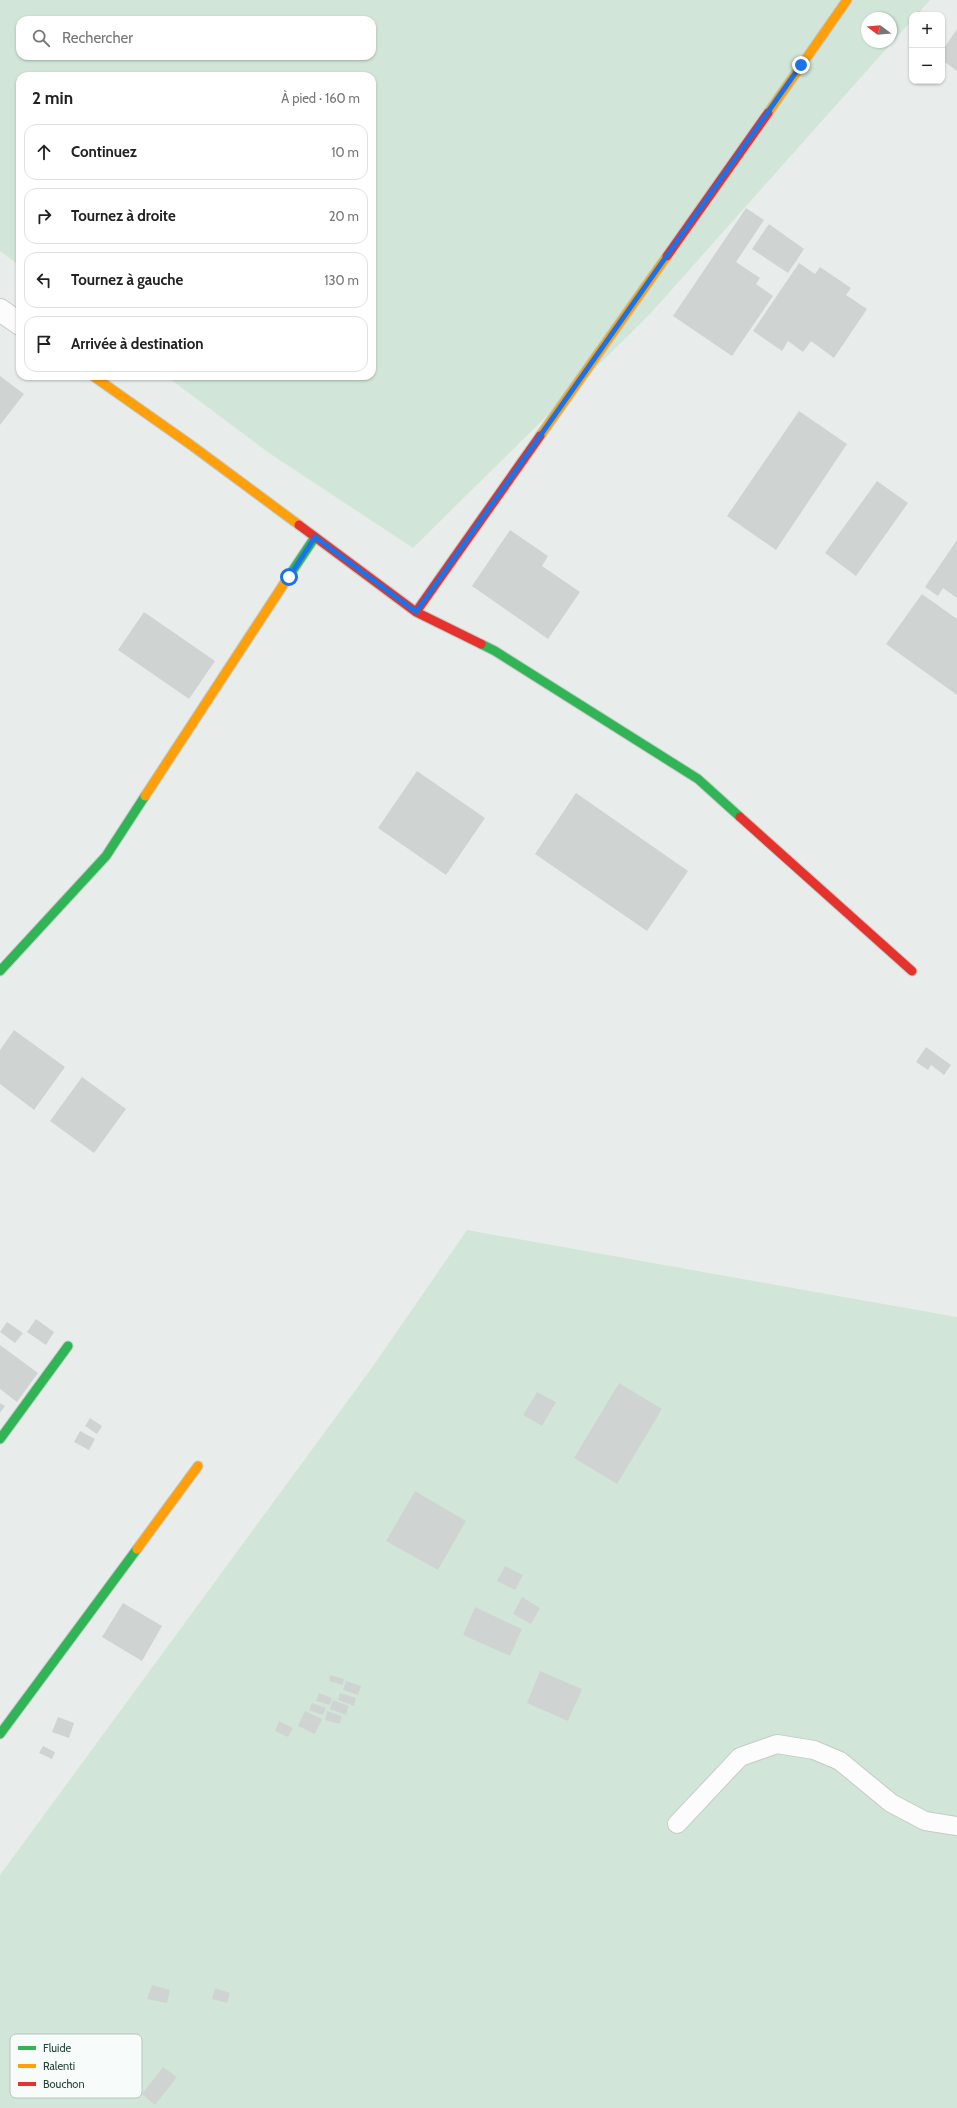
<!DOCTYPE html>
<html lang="fr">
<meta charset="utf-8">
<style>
:root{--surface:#fff;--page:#f6f6f6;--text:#222;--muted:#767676;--line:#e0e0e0}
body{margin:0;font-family:Cabin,sans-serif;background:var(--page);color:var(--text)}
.controls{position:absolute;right:12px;top:12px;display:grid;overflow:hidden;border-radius:8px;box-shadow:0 1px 3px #0004}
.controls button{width:36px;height:36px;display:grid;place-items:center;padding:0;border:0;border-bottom:1px solid var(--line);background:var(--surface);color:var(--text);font:20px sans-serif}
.compass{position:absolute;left:861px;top:12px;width:36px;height:36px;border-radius:50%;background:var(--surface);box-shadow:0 1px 3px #0004;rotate:286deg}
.stop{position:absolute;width:12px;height:12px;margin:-9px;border:3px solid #1a73e8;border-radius:50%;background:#fff}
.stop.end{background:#1a73e8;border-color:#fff;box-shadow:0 1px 4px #0008}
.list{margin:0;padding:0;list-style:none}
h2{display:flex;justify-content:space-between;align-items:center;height:52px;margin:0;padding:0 16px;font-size:17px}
h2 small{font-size:13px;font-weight:400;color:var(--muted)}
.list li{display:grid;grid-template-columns:26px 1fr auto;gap:12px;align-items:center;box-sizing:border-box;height:56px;margin:0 8px 8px;padding:0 8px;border:1px solid var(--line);border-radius:12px}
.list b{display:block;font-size:15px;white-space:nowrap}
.list em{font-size:13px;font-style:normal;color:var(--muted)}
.icon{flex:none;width:22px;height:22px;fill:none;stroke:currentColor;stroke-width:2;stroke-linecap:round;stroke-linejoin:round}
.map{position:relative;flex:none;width:957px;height:2108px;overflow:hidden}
.search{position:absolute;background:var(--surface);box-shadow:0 1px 3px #0004;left:16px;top:16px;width:360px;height:44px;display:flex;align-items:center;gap:10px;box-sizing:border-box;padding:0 14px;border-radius:12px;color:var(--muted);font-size:15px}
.panel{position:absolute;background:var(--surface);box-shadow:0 1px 3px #0004;left:16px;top:72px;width:360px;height:308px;border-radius:12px}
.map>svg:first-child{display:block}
.green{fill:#d1e6d8;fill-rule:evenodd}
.building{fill:#cfd4d2}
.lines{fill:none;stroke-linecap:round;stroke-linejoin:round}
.lane-casing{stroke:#c5cac8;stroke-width:20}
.street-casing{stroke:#c5cac8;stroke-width:24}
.fast-casing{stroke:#c3cbc8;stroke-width:11}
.slow-casing{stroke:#c3cbc8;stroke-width:11}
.jam-casing{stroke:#c3cbc8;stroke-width:11}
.lane{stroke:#fcfcfc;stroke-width:18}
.street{stroke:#fcfcfc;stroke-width:22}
.fast{stroke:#30b455;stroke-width:9}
.slow{stroke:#ff9f0a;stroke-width:9}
.jam{stroke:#e5322d;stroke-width:9}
.route{stroke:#1a73e8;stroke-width:5}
.key{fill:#f7fbf9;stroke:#b8c4c0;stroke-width:1}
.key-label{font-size:11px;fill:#24423a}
</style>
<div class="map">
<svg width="957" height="2108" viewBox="0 0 957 2108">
<rect width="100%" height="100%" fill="#e8edeb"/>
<path class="green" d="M0 0H930L917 15H912V20L650 314 413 548 269 453 166 376H372V76H20V266L0 251ZM867 18H891V42H867ZM20 20H372V56H20Z
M467 1230 957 1317V2108H0V1875L371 1369Z"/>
<path class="building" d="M957 29V71L942 60V51Z
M746 208 764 220 736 262 760 278 756 284 773 296 732 356 673 316Z
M769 224 804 249 788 273 752 249Z
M799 263 815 274 820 267 851 288 846 295 867 309 834 358 811 341 803 352 788 341 782 351 753 331Z
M0 376 24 394 0 425Z
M799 411 847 444 776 550 727 516Z
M877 481 908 503 856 576 825 553Z
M510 530 548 556 542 566 580 592 548 639 472 586Z
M957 540V598L943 588 938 596 925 587Z
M922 594 957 619V695L886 644Z
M144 612 215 661 189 699 118 650Z
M417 771 485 818 446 875 378 828Z
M576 793 688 871 647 931 535 854Z
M14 1030 65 1067 34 1110 0 1084V1050Z
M926 1047 951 1065 944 1075 931 1065 928 1070 916 1062Z
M82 1077 126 1109 94 1153 50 1121Z
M36 1319 54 1332 46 1345 27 1332Z
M7 1322 23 1333 15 1343 0 1332Z
M0 1345 38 1373 17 1402 0 1389Z
M619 1383 662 1409 617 1484 574 1458Z
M537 1392 556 1402 542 1426 523 1415Z
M0 1403 5 1406 0 1413Z
M90 1418 102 1426 97 1434 85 1426Z
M80 1431 95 1439 89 1450 74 1442Z
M415 1491 466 1521 438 1570 386 1541Z
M505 1566 523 1575 515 1590 497 1581Z
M522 1597 540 1608 531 1624 513 1614Z
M123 1603 162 1626 142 1661 102 1637Z
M475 1607 522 1629 510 1656 463 1635Z
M540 1671 582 1689 568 1721 527 1703Z
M330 1675 344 1679 343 1685 329 1681Z
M346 1681 361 1686 358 1695 343 1690Z
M319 1693 332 1698 330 1705 316 1701Z
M340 1693 356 1698 354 1706 338 1700Z
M333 1700 349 1706 346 1715 330 1709Z
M312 1703 326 1708 323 1715 309 1710Z
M305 1711 322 1719 315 1734 298 1726Z
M327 1711 342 1716 340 1724 325 1720Z
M58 1717 74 1723 69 1738 52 1732Z
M279 1721 293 1728 288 1737 275 1731Z
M43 1746 55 1752 52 1759 39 1753Z
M152 1985 170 1990 167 2003 147 1999Z
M215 1988 230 1993 227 2003 212 1999Z
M163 2067 177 2077 155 2105 142 2094Z"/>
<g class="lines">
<g class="lane-casing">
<path id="lane" d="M677 1824 740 1757 777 1744 814 1750 840 1761 891 1803 925 1821 957 1826"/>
</g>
<g class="street-casing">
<path id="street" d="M0 310 20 324"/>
</g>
<g class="fast-casing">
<path id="fast" d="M287 579 315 537
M481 644 495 651 698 779 740 817
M0 971 106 856 145 796
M0 1439 68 1346
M0 1734 137 1549"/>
</g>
<g class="slow-casing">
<path id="slow" d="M768 113 847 0
M93 376 191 445 299 525
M540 436 667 256
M145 796 287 579
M137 1549 198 1466"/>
</g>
<g class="jam-casing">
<path id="jam" d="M667 256 768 113
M299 525 416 612 481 644
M416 612 540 436
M740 817 912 971"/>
</g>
<use href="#lane" class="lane"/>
<use href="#street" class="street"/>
<use href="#fast" class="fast"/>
<use href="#slow" class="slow"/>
<use href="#jam" class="jam"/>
</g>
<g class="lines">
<path class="route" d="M289 577 315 537 416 612 801 65"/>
</g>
<rect x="10" y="2034" width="132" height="64" rx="6" class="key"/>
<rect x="18" y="2046" width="18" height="4" fill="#30b455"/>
<rect x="18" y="2064" width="18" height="4" fill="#ff9f0a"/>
<rect x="18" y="2082" width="18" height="4" fill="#e5322d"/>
<g class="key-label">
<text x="43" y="2052">Fluide</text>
<text x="43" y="2070">Ralenti</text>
<text x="43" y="2088">Bouchon</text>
</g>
</svg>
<div class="controls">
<button>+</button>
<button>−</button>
</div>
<svg class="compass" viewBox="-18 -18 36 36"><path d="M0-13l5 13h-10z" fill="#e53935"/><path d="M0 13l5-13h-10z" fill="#767676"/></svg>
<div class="stop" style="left:289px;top:577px"></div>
<div class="stop end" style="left:801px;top:65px"></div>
<div class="search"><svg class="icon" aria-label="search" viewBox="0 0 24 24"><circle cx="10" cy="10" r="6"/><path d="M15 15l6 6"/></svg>Rechercher</div>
<section class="panel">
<h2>2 min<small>À pied · 160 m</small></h2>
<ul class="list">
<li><svg class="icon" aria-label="ahead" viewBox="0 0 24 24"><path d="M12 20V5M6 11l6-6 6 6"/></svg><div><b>Continuez</b></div><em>10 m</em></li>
<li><svg class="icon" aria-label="right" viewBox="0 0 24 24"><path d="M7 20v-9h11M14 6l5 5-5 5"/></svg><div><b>Tournez à droite</b></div><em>20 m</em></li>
<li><svg class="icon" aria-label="left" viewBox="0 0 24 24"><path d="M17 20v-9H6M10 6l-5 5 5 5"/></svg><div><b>Tournez à gauche</b></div><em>130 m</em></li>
<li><svg class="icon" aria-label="arrive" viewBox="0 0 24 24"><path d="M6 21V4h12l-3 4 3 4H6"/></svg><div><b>Arrivée à destination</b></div></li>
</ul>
</section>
</div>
